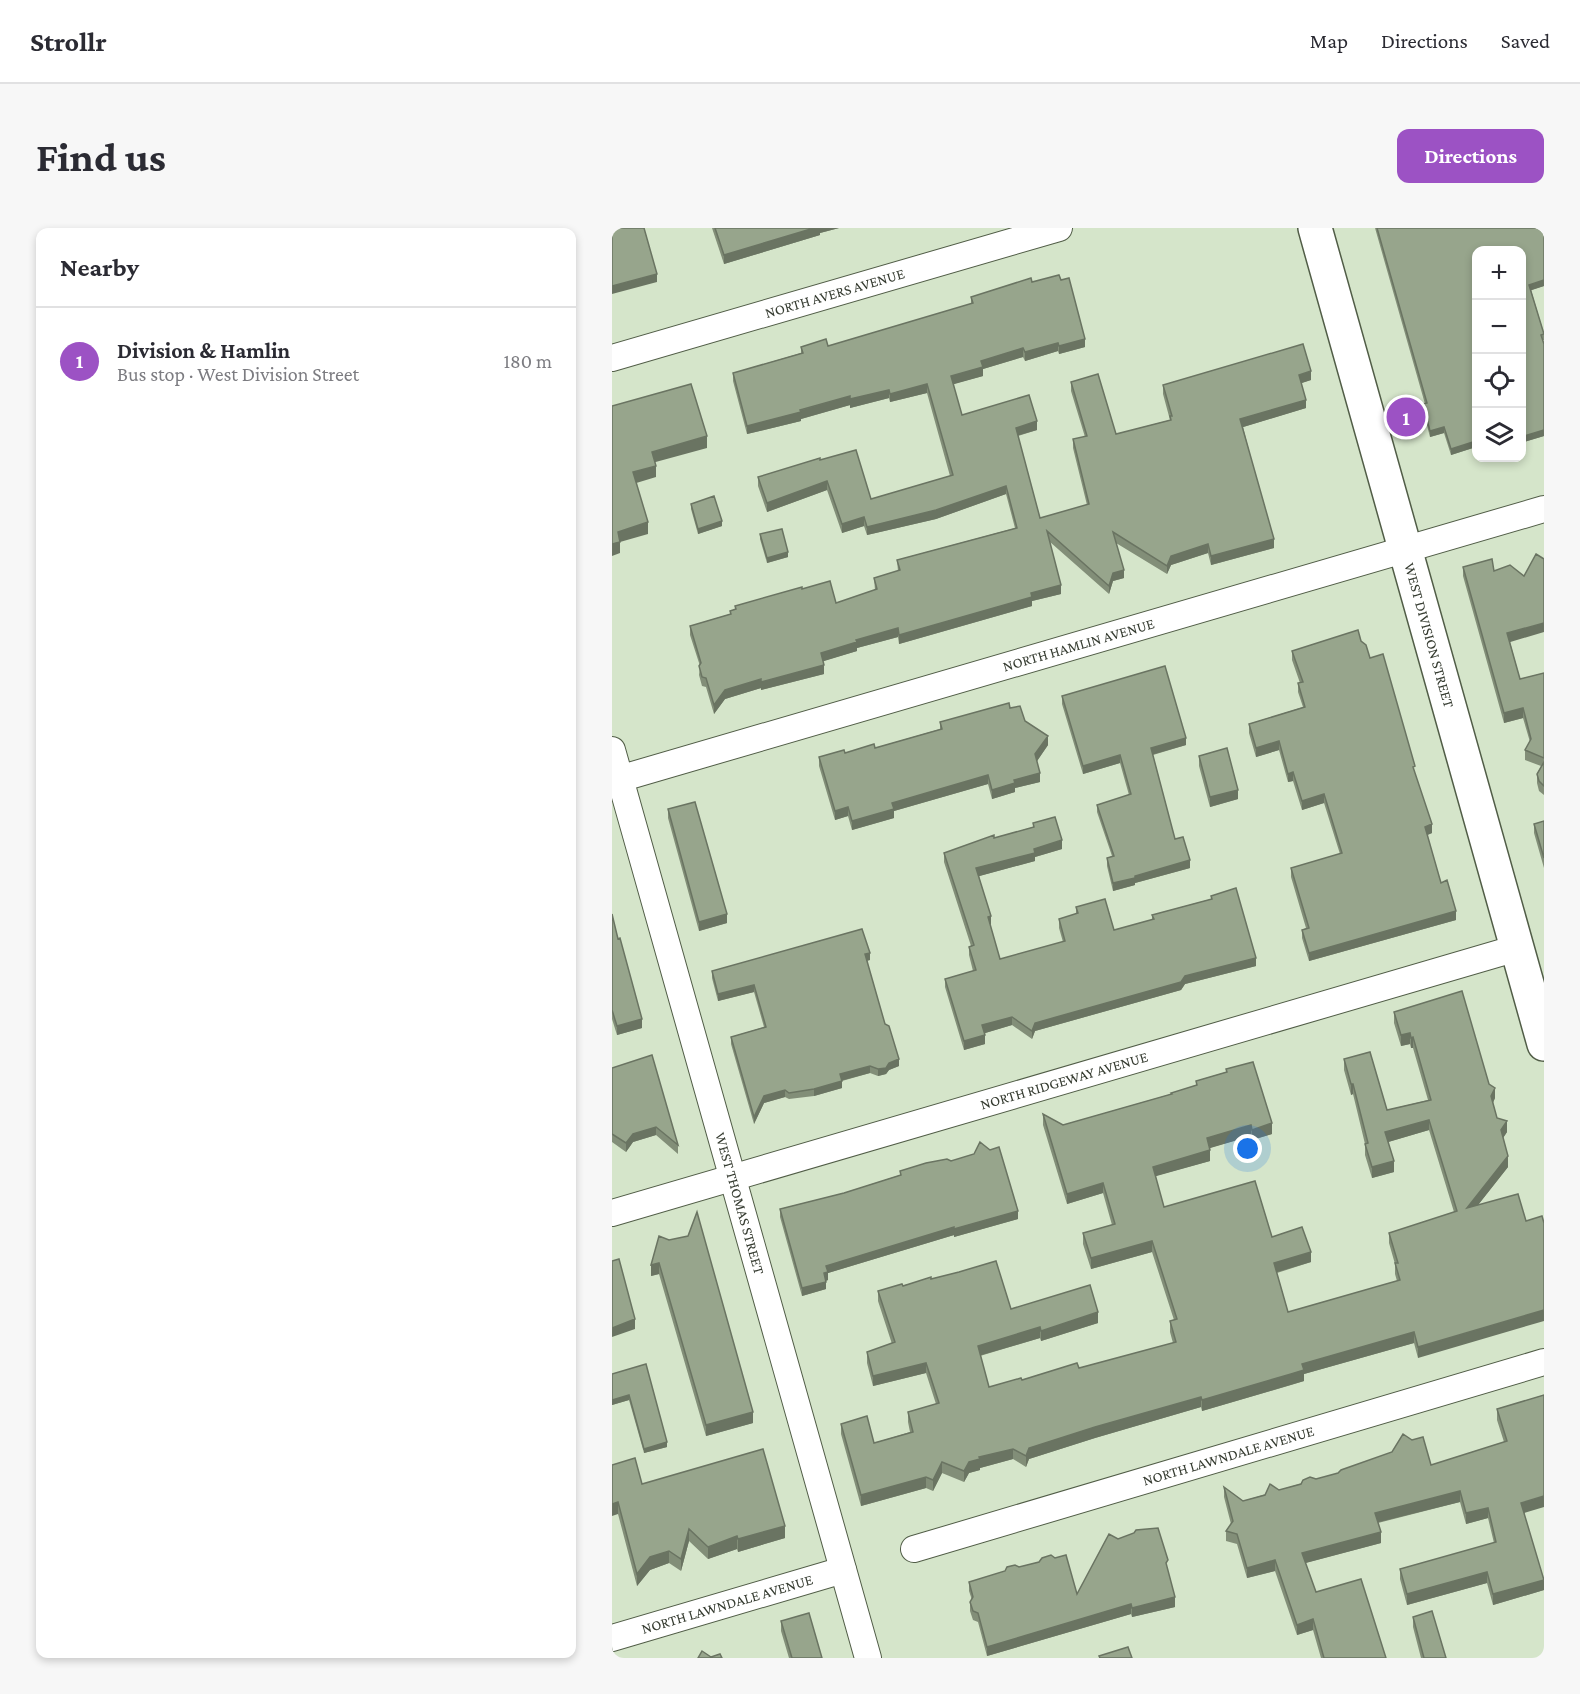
<!DOCTYPE html>
<meta charset="utf-8">
<style>
:root{--surface:#fff;--page:#f7f7f7;--text:#2b2b33;--muted:#7c7c81;--line:#e1e1e2;--accent:#9c52c4}
body{margin:0;font-family:"Crimson Pro",serif;background:var(--page);color:var(--text)}
.controls{position:absolute;right:18px;top:18px;display:grid;overflow:hidden;border-radius:12px;box-shadow:0 3px 9px #0003}
.controls button{width:54px;height:54px;display:grid;place-items:center;padding:0;border:0;border-bottom:2px solid var(--line);background:var(--surface);color:var(--text);font:30px sans-serif}
.you{position:absolute;left:636px;top:921px;width:21px;height:21px;margin:-15px;border:4px solid #fff;border-radius:50%;background:#1a73e8;box-shadow:0 0 0 9px #1a73e833}
.badge{display:grid;place-items:center;width:39px;height:39px;border-radius:50%;background:var(--accent);color:#fff;font-size:20px;font-weight:700}
.pin{position:absolute;translate:-50% -50%;border:3px solid #fff;box-shadow:0 2px 6px #0006}
.list{margin:0;padding:0;list-style:none}
h2{display:flex;justify-content:space-between;align-items:center;height:78px;margin:0;padding:0 24px;font-size:26px}
h2 small{font-size:20px;font-weight:400;color:var(--muted)}
.list li{display:grid;grid-template-columns:39px 1fr auto;gap:18px;align-items:center;box-sizing:border-box;height:108px;padding:0 24px;border-top:2px solid var(--line)}
.list b{display:block;font-size:22px;white-space:nowrap}
.list p{margin:0;font-size:20px;white-space:nowrap;color:var(--muted)}
.list em{font-size:20px;font-style:normal;color:var(--muted)}
.icon{flex:none;width:33px;height:33px;fill:none;stroke:currentColor;stroke-width:2;stroke-linecap:round;stroke-linejoin:round}
.map{position:relative;flex:none;width:932px;height:1430px;overflow:hidden;border-radius:12px}
header{display:flex;align-items:center;gap:36px;box-sizing:border-box;height:84px;padding:0 30px;background:var(--surface);border-bottom:2px solid var(--line)}
header strong{font-size:28px}
nav{display:flex;gap:33px;margin-inline-start:auto;font-size:21px}
.intro{display:flex;align-items:center;justify-content:space-between;box-sizing:border-box;height:144px;padding:0 36px}
h1{margin:0;font-size:42px}
.button{padding:15px 27px;border-radius:12px;background:var(--accent);color:#fff;font-size:21px;font-weight:700}
main{display:flex;gap:36px;padding:0 36px}
aside{flex:1;background:var(--surface);border-radius:12px;box-shadow:0 3px 9px #0003}
.map>svg:first-child{display:block}
.lines{fill:none;stroke-linecap:round;stroke-linejoin:round}
.minor-casing{stroke:#515d47;stroke-width:28}
.major-casing{stroke:#515d47;stroke-width:36}
.minor{stroke:#fff;stroke-width:26}
.major{stroke:#fff;stroke-width:33}
.wall{fill:#828e78}
.shaded-wall{fill:#6a7462}
.building{fill:#97a58c;stroke:#6a7462;stroke-width:1.5}
.labels{text-anchor:middle;stroke-width:5;stroke-linejoin:round;paint-order:stroke}
.street-label{font-size:15px;fill:#363c31;stroke:#fff}
</style>
<header>
<strong>Strollr</strong>
<nav><a>Map</a><a>Directions</a><a>Saved</a></nav>
</header>
<div class="intro"><h1>Find us</h1><a class="button">Directions</a></div>
<main>
<aside>
<h2>Nearby<small></small></h2>
<ul class="list">
<li><span class="badge">1</span><div><b>Division &amp; Hamlin</b><p>Bus stop · West Division Street</p></div><em>180 m</em></li>
</ul>
</aside>
<div class="map">
<svg width="932" height="1430" viewBox="0 0 932 1430">
<rect width="100%" height="100%" fill="#d5e5ca"/>
<g class="lines">
<g class="minor-casing">
<g id="minor">
<path id="s1" d="M0 130 447 0"/>
<path id="s2" d="M0 522 256 1430"/>
<path id="s3" d="M0 553 932 281"/>
<path id="s4" d="M0 985 905 720"/>
<path id="s5" d="M302 1321 932 1134"/>
<path id="s6" d="M0 1410 231 1342"/>
</g>
</g>
<g class="major-casing">
<g id="major">
<path id="s7" d="M703 0 932 816"/>
</g>
</g>
<use href="#minor" class="minor"/>
<use href="#major" class="major"/>
</g>
<path class="wall" d="M100 0H227L208 5V7L112 36Z
M763 0H932V58L919 62 932 106V112H931L932 116V208L909 215 864 22V219L839 227 832 205 818 209 811 182V176H813Z
M420 54 473 119 447 126 446 123 413 133 411 129 371 141V148L341 156 350 187 425 202 406 208 428 290 475 277 461 220V211L473 209 459 163V154L504 206 558 192 551 166V157L699 152 689 155 694 180 631 199 662 320 599 337 596 325 559 337 555 346 504 315 512 350 501 353 497 366 438 314 449 366 420 373V378L287 416 286 409 245 420V423L211 433 212 446 149 462V460L113 471 102 486 94 459 90 458 87 447 88 438 78 407V398L118 386V383L123 382V378L190 361 224 375 263 362 262 350 286 343 285 332 403 300 394 266 324 291 255 307 252 298 230 305 215 262 155 284 146 258V249L208 232 259 271 338 248 315 165 278 174 277 170 238 180V177L189 191V193L135 206 121 153V145L189 125V119L216 118 359 76V69Z
M79 276 110 298 86 306 79 281Z
M148 306 176 329 155 335 148 311Z
M851 339 898 414 908 451 932 445V567L927 563 925 555V546L929 538 913 532V522L918 514 911 490 892 495 851 348Z
M749 413 758 430 803 546 820 605 815 607 829 655 844 692 697 733 690 710V702L694 700 679 649V640L728 626 712 575 690 582 681 553 676 554 667 522 644 529 637 505V496L691 479 686 464V455H688L680 432V423Z
M450 468 574 517 541 527 563 611 578 640 523 655V657L501 663 495 638V630L500 628 485 584V577L517 567 508 535 471 546 450 476Z
M398 480 413 493 436 517 425 533 428 554 403 560V564L380 571 376 556 282 583V590L240 602 236 588 223 592 207 538V529L263 520 328 501V494Z
M587 528 626 571 598 579 587 538Z
M56 581 115 695 87 703 56 590Z
M932 593V640L922 605V596Z
M421 595 450 621 423 629V633L367 648 379 696 378 697 388 731 451 714 447 700V691L464 686V679L502 702 540 692V687L599 671V668L644 738 573 756 569 762 423 803 420 811 400 797 373 805V816L352 822 333 759V751L361 743 357 727V719L359 718 332 634V625L421 599Z
M0 686 6 711 30 800 5 807 0 791Z
M258 732 255 733 273 796 287 838 277 842 274 846 266 848 258 845 230 853V860L202 868 177 871 173 869 152 875 142 896 119 816V809L152 799 142 764 106 773 100 750V743Z
M782 784 877 856 883 870 881 875 885 890 895 904 891 910 896 939 866 977 806 1130 802 1115 692 1146V1153L679 1157 590 1183 589 1179 483 1210 417 1231 414 1239 401 1231 368 1240V1242L357 1245 352 1254 330 1245 321 1263 314 1260 249 1278 229 1206V1196L262 1215 298 1204 296 1194V1184L324 1176 314 1145 261 1158 255 1135V1124L280 1116 266 1073V1063L319 1051 399 1081 486 1095 429 1113 428 1110 368 1128 377 1159 467 1140 561 1115 558 1104V1093L562 1092 540 1024 479 1041 471 1016V1005L500 997 491 965 455 976 431 897V886L451 897 559 866 584 857V853L614 844V841L660 906 640 912 639 908 597 920 598 933 543 948 552 979 660 1009 699 1034 665 1045 676 1084 785 1053 783 1046V1036L777 1015V1005L842 984 817 902 776 914 782 944 760 950 753 927V916L741 866 739 867 732 842V831L775 882 816 872 801 820H799L798 816 789 818 782 795Z
M0 840 66 917V926L44 907 21 914 14 924 0 914Z
M288 943 406 991 342 1009V1007L216 1045V1052L214 1053V1061L190 1068 168 989V981L232 965 288 947Z
M57 1012 141 1195 94 1208 47 1046 39 1048Z
M0 1146 55 1219 32 1225 17 1172 0 1177Z
M932 1167 912 1285 932 1362 881 1377 875 1355 795 1377 788 1351V1341L882 1315 876 1290 854 1296 848 1274 766 1295 769 1315 693 1335 704 1364 774 1430H709L701 1402 685 1407 663 1343 635 1350 625 1316 614 1313V1303L619 1296 612 1269V1259L631 1273 704 1251 819 1237 892 1214 885 1192V1181Z
M0 1237 30 1256 173 1310 126 1324 125 1321 96 1331 77 1313 69 1343 57 1335 38 1342 25 1358 6 1286Z
M555 1342 563 1379 520 1389 519 1386 375 1428 366 1394 361 1392 358 1383V1374L360 1372 357 1363V1354L465 1366Z
M801 1389 834 1430H809L801 1399Z
M169 1393 210 1430H177L169 1403Z"/>
<path class="shaded-wall" d="M202 0H227L208 5V7L112 36V27Z
M45 46V54L0 66V58Z
M932 52V58L917 63V57Z
M473 111V119L447 126V118Z
M446 115V123L413 133V124Z
M411 120V129L371 141V148L339 157V148L369 133Z
M699 143V152L687 156V147Z
M315 156V165L278 174V166Z
M277 162V170L238 180V171Z
M238 168V177L189 191V193L135 206V198Z
M694 172V180L628 200V191Z
M425 193V202L404 208V200Z
M832 199V205L818 209V203Z
M932 202V208L909 215V209Z
M95 208V220L40 235V224Z
M864 213V219L839 227V221Z
M44 238V249L21 256V244Z
M215 253V262L155 284V275Z
M394 258V266L324 291 255 307V299Z
M252 289V298L230 305V296Z
M110 293V298L86 306V301Z
M36 294V306L8 314V325L0 328V316L6 304Z
M662 311V320L599 337V328Z
M596 316V325L559 337 555 346V338L559 328Z
M176 324V329L155 335V330Z
M512 342V350L501 353 497 366V358L501 345Z
M449 357V366L420 373V378L287 416V407L419 365Z
M932 395V404L895 415V405Z
M286 400V409L245 420V423L209 434V425L244 412Z
M212 437V446L149 462V454Z
M149 451V460L113 471 102 486V477L113 462Z
M911 480V490L892 495V485Z
M436 508V517L423 536V526Z
M574 510V517L539 527V520Z
M667 513V522L644 529V520Z
M508 527V535L471 546V538Z
M681 544V553L676 554V546Z
M428 545V554L403 560V564L380 571V562L402 552Z
M376 547V556L282 583V590L240 602V593L280 575Z
M626 562V571L598 579V569Z
M712 566V575L690 582V573Z
M236 579V588L223 592V583Z
M820 596V605L813 608V599Z
M450 612V621L423 629V633L364 649V640Z
M578 632V640L523 655V657L501 663V655L523 648Z
M844 683V692L697 733V725Z
M115 686V695L87 703V694Z
M379 688V696L376 697V689Z
M258 725V732L253 733V726Z
M644 730V738L573 756 569 762 423 803 420 811V803L423 795 573 748Z
M142 757V764L106 773V766Z
M400 789V797L370 806V797Z
M30 791V800L5 807V798Z
M798 805V816L789 818V807Z
M373 807V816L352 822V813Z
M801 809V820H799V810Z
M287 831V838L277 842 274 846 266 848V841L277 835Z
M258 838V845L228 853V846Z
M230 853V860L202 868V861Z
M739 856H741V866L739 867Z
M883 860V870L879 878V868Z
M173 862V869L152 875 142 896V889L152 868Z
M817 892V902L773 915V904Z
M895 893V904L889 913V902Z
M660 895V906L640 912V902Z
M639 897V908L595 921V910Z
M44 899V907L21 914 14 924V915L21 906Z
M598 922V933L541 949V939Z
M896 928V939L855 991V980Z
M782 933V944L760 950V939Z
M491 955V965L455 976V966Z
M406 983V991L342 1009V1001Z
M342 999V1007L216 1045V1052L212 1053V1045L214 1038Z
M540 1013V1024L479 1041V1030Z
M699 1024V1034L662 1045V1035Z
M47 1035V1046L39 1048V1037Z
M214 1054V1061L190 1068V1060Z
M932 1082V1093L806 1130V1119Z
M486 1084V1095L429 1113V1103Z
M23 1091V1101L0 1109V1100Z
M428 1099V1110L366 1128V1118Z
M802 1104V1115L692 1146V1153L590 1183V1172L690 1136Z
M314 1135V1145L261 1158V1148Z
M17 1167V1172L0 1177V1172Z
M589 1169V1179L483 1210 417 1231 414 1239V1228L417 1220 483 1199Z
M141 1184V1195L94 1208V1197Z
M55 1214V1219L32 1225V1221Z
M401 1221V1231L368 1240V1242L357 1245 352 1254V1243L357 1234 367 1229Z
M330 1234V1245L321 1263V1252Z
M314 1249V1260L249 1278V1267Z
M848 1263V1274L763 1295V1285Z
M932 1268V1279L909 1286V1275Z
M6 1274V1286L0 1288V1276Z
M876 1280V1290L854 1296V1285Z
M173 1298V1310L126 1324V1311Z
M77 1301V1313L69 1343V1331Z
M769 1304V1315L690 1336V1325Z
M125 1308V1321L96 1331V1319Z
M57 1323V1335L38 1342 25 1358V1346L38 1329Z
M663 1332V1343L635 1350V1340Z
M875 1344V1355L795 1377V1366Z
M932 1352V1362L881 1377V1366Z
M563 1369V1379L520 1389V1380Z
M519 1376V1386L375 1428V1419Z
M701 1391V1402L685 1407V1397Z"/>
<path class="building" d="M0 0H32L45 46 0 58Z
M103 0H202L112 27Z
M765 0H932V52L917 57 932 106 929 107 932 116V202L909 209V22H864V213L839 221 832 199 818 203 811 176 815 175Z
M447 47 449 52 457 50 473 111 447 118 446 115 413 124 411 120 369 133 371 139 339 148 350 187 417 167 425 193 404 200 428 290 477 276 461 211 475 208 459 154 486 146 504 206 559 192 558 188H560L551 157 691 116 699 143 687 147 694 172 628 191 662 311 599 328 596 316 559 328 555 338 501 304 512 342 501 345 497 358 435 303 449 357 419 365 420 369 287 407 286 400 244 412 245 414 209 425 212 437 149 454V451L113 462 102 477 94 450 90 449 87 438 89 435 78 398 119 386 118 383 124 381 123 378 190 359V361L218 353 224 375 265 361 262 350 288 342 285 332 405 300 394 258 324 282 255 299 252 289 230 296 215 253 155 275 146 249 208 230V232L244 222 259 271 341 247 315 156 278 166 277 162 238 171V168L188 182 189 184 135 198 121 145 191 125 189 119 214 111 216 118 361 75 359 69 419 50 420 54Z
M79 156 95 208 40 224 44 238 21 244 36 294 6 304 8 314 0 316V178Z
M102 268 110 293 86 301 79 276Z
M170 301 176 324 155 330 148 306Z
M924 326 932 331V395L895 405 908 451 932 445V530L913 522 919 511 911 480 892 485 851 339 880 331 882 343 898 337 912 348Z
M746 402 749 413 754 417 758 430 771 426 803 538 801 539 820 596 813 599 829 655 835 652 844 683 697 725 690 702 697 700 679 640 730 625 712 566 690 573 681 544 676 546 667 513 644 520 637 496 693 479 686 455 691 454 680 423Z
M553 438 574 510 539 520 563 611 571 609 578 632 523 648V650L501 655 495 630 502 628 485 577 519 566 508 527 471 538 450 468Z
M397 475 398 480 408 478 413 493 436 508 423 526 428 545 402 552 403 555 380 562 376 547 280 575 282 581 240 593 236 579 223 583 207 529 232 522 233 525 262 516 263 520 330 501 328 494Z
M615 520 626 562 598 569 587 528Z
M932 534V558L927 553 925 546Z
M83 574 115 686 87 694 56 581Z
M443 589 450 612 422 621 423 625 364 640 379 688 376 689 388 731 453 713 447 691 466 685 464 679 493 671 502 702 542 691 540 687 600 671 599 668 624 660 644 730 573 748 569 754 423 795 420 803 400 789 370 797 373 807 352 813 333 751 364 742 357 719 362 717 332 625 382 607V610L422 599 421 595Z
M932 593V630L922 596Z
M0 686 6 711 8 710 30 791 5 798 0 782Z
M250 701 258 725 253 726 273 796 277 798 287 831 277 835 274 840 266 841 258 838 228 846 230 853 202 861 177 865 173 862 152 868 142 889 119 809 154 799 142 757 106 766 100 743Z
M850 763 877 856 883 860 879 868 885 890 895 893 889 902 896 928 855 980 906 966 914 993 930 988 932 995V1082L806 1119 802 1104 690 1136 692 1142 679 1146 590 1172 589 1169 483 1199 417 1220 414 1228 401 1221 367 1229 368 1231 357 1234 352 1243 330 1234 321 1252 314 1249 249 1267 229 1196 255 1188 262 1215 301 1204 296 1184 327 1175 314 1135 261 1148 255 1124 283 1114 266 1063 290 1056 291 1058 319 1049V1051L347 1044 384 1033 399 1081 478 1057 486 1084 429 1103 428 1099 366 1118 377 1159 409 1150 410 1152 465 1135 467 1140 564 1114 558 1093 565 1091 540 1013 479 1030 471 1005 503 996 491 955 455 966 431 886 451 897 560 866 559 865 585 857 584 853 615 844 614 841 641 834 660 895 640 902 639 897 595 910 598 922 541 939 552 979 643 953 660 1009 690 999 699 1024 662 1035 676 1084 788 1052 783 1035H786L777 1005 845 983 817 892 773 904 782 933 760 939 753 916 756 915 741 856H739L732 831 758 824 775 882 819 872 801 809 799 810 798 805 789 807 782 784Z
M40 827 66 917 44 899 21 906 14 915 0 906V840Z
M368 914 378 922 387 919 406 983 342 1001V999L214 1038 216 1044 212 1045 214 1054 190 1060 168 981 232 965 289 947 288 943 314 935 335 931 339 933 362 926Z
M85 984 141 1184 94 1197 47 1035 39 1037 47 1008 57 1012 76 1008Z
M7 1031 23 1091 0 1100V1033Z
M34 1136 55 1214 32 1221 17 1167 0 1172V1146Z
M932 1167V1268L909 1275 932 1352 881 1366 875 1344 795 1366 788 1341 884 1314 876 1280 854 1285 848 1263 763 1285 769 1304 690 1325 704 1364 749 1351 774 1430H712L701 1391 685 1397 663 1332 635 1340 625 1306 614 1303 621 1293 612 1259 631 1273 653 1267 658 1256 667 1262 689 1256 691 1252 698 1249 704 1251 726 1245 729 1242 780 1224 791 1206 800 1212 811 1209 819 1237 895 1213 885 1181Z
M151 1221 173 1298 126 1311 125 1308 96 1319 77 1301 69 1331 57 1323 38 1329 25 1346 6 1274 0 1276V1237L23 1230 30 1256Z
M546 1300 556 1332 554 1335 563 1369 520 1380 519 1376 375 1419 366 1385 361 1383 358 1374 361 1369 357 1354 393 1343 395 1339 403 1337 407 1339 427 1334 430 1330 439 1327 443 1330 454 1327 465 1366 497 1306 506 1311 522 1305 524 1302Z
M820 1383 834 1430H812L801 1389Z
M197 1385 210 1430H180L169 1393Z
M516 1419 520 1430H488L487 1428Z
M90 1423 99 1429 108 1426 110 1430H86Z"/>
<g class="labels">
<g class="street-label">
<text dy="5" stroke="none"><textPath href="#s1" startOffset="232">NORTH AVERS AVENUE</textPath></text>
<text dy="5" stroke="none"><textPath href="#s7" startOffset="423">WEST DIVISION STREET</textPath></text>
<text dy="5" stroke="none"><textPath href="#s3" startOffset="486">NORTH HAMLIN AVENUE</textPath></text>
<text dy="5" stroke="none"><textPath href="#s4" startOffset="471">NORTH RIDGEWAY AVENUE</textPath></text>
<text dy="5" stroke="none"><textPath href="#s2" startOffset="471">WEST THOMAS STREET</textPath></text>
<text dy="5" stroke="none"><textPath href="#s5" startOffset="328">NORTH LAWNDALE AVENUE</textPath></text>
<text dy="5" stroke="none"><textPath href="#s6" startOffset="120">NORTH LAWNDALE AVENUE</textPath></text>
</g>
</g>
</svg>
<div class="controls">
<button>+</button>
<button>−</button>
<button><svg class="icon" aria-label="locate" viewBox="0 0 24 24"><circle cx="12" cy="12" r="6"/><path d="M12 2v4M12 18v4M2 12h4M18 12h4"/></svg></button>
<button><svg class="icon" aria-label="layers" viewBox="0 0 24 24"><path d="M12 4l9 5-9 5-9-5zM3 14l9 5 9-5"/></svg></button>
</div>
<div class="you"></div>
<div class="pin badge" style="left:794px;top:189px">1</div>
</div>
</main>
